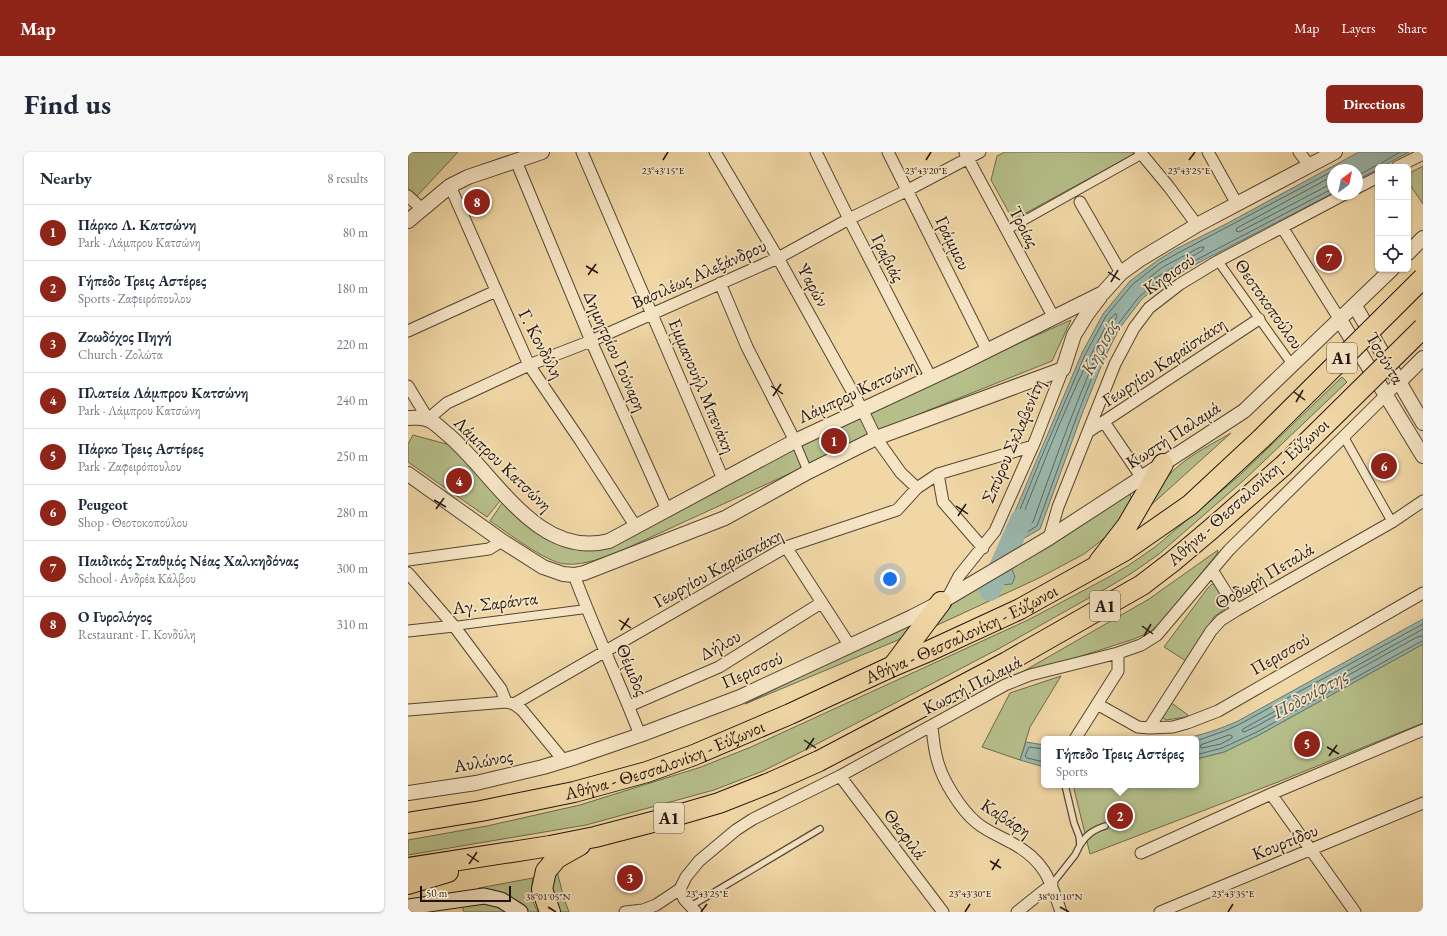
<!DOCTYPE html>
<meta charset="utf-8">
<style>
:root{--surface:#fff;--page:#f6f6f7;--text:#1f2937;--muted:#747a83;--line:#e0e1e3;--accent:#8f2418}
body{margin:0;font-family:"EB Garamond",serif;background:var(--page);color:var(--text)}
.controls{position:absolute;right:12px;top:12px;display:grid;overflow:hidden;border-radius:6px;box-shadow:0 1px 3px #0004}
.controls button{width:36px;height:36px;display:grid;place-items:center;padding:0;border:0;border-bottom:1px solid var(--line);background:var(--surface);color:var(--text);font:20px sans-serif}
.compass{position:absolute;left:919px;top:12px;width:36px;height:36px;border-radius:50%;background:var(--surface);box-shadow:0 1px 3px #0004;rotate:33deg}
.scale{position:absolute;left:12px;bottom:10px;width:91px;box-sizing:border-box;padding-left:4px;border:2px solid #20140e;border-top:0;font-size:11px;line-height:14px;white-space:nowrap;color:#20140e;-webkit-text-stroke:3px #f6e5c5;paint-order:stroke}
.you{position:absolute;left:482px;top:427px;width:14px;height:14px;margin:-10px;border:3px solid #fff;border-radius:50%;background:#1a73e8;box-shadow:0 0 0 6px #1a73e833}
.badge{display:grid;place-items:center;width:26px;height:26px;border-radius:50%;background:var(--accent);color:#fff;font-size:13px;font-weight:700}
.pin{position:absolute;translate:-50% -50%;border:2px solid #fff;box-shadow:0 1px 4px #0006}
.popup{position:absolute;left:633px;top:584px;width:158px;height:52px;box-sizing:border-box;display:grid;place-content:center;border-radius:6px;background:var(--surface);filter:drop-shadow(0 1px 3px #0005);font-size:13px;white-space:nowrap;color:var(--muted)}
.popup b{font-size:15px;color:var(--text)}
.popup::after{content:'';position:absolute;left:50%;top:100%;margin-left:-8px;border:8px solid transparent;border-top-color:var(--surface)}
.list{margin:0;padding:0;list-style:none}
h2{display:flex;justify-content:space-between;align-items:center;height:52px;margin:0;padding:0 16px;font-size:17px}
h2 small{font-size:13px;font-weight:400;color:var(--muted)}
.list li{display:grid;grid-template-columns:26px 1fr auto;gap:12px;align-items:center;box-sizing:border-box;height:56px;padding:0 16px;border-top:1px solid var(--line)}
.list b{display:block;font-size:15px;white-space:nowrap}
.list p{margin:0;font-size:13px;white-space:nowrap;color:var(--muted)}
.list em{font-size:13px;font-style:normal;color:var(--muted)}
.icon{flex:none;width:22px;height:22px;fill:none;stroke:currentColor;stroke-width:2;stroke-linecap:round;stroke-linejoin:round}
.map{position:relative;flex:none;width:1015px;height:760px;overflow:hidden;border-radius:6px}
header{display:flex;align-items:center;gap:24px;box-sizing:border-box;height:56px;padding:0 20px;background:var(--accent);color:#fff}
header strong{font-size:19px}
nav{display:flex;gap:22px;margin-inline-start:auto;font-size:14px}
.intro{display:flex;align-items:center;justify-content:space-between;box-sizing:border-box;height:96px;padding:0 24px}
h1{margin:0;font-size:28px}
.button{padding:10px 18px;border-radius:6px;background:var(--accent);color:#fff;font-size:14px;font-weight:700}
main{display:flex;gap:24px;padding:0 24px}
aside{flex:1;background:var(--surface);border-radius:6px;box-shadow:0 1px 3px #0004}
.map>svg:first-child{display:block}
.green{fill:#b6bf8a;stroke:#6b6a4c}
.water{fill:#9bb8ad;stroke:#6a766d}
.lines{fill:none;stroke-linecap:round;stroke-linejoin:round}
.shore{stroke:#5e665e;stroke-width:1}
.river{stroke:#9bb8ad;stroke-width:22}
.service-casing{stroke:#544534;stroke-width:8}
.pedestrian-casing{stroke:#544534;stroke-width:10}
.minor-casing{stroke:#544534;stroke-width:13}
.tertiary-casing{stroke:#544534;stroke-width:16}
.secondary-casing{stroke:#20140e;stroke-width:17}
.motorway-casing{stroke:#20140e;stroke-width:22}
.service{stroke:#f6e5c5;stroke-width:5.5}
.pedestrian{stroke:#f6e5c5;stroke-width:8}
.minor{stroke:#f6e5c5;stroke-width:11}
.tertiary{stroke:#f6e5c5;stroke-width:14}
.secondary{stroke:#f6e5c5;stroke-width:15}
.motorway{stroke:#f1d7a6;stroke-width:20}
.motorway-bridge-casing{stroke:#20140e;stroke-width:22;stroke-linecap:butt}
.motorway-bridge{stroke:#f1d7a6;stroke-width:20}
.ticks{fill:none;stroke:#20140e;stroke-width:1.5}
.labels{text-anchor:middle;stroke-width:3.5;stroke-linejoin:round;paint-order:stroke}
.shield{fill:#f6e5c5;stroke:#605345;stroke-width:1}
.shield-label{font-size:17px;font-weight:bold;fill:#20140e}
.street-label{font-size:18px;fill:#20140e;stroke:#f6e5c5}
.water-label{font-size:19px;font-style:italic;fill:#4b4d46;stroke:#f6e5c5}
.ticks-label{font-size:10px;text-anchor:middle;fill:#20140e;stroke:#f6e5c5;stroke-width:3.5;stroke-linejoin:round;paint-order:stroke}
</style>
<header>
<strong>Map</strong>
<nav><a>Map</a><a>Layers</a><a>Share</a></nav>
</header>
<div class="intro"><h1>Find us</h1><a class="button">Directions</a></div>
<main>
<aside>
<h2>Nearby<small>8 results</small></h2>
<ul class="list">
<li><span class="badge">1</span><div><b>Πάρκο Λ. Κατσώνη</b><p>Park · Λάμπρου Κατσώνη</p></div><em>80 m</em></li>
<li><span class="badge">2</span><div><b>Γήπεδο Τρεις Αστέρες</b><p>Sports · Ζαφειρόπουλου</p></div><em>180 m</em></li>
<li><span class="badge">3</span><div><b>Ζοωδόχος Πηγή</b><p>Church · Ζολώτα</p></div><em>220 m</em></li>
<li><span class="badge">4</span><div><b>Πλατεία Λάμπρου Κατσώνη</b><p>Park · Λάμπρου Κατσώνη</p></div><em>240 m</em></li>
<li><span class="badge">5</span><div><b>Πάρκο Τρεις Αστέρες</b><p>Park · Ζαφειρόπουλου</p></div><em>250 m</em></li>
<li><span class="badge">6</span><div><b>Peugeot</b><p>Shop · Θεοτοκοπούλου</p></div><em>280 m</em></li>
<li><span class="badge">7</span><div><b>Παιδικός Σταθμός Νέας Χαλκηδόνας</b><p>School · Ανδρέα Κάλβου</p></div><em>300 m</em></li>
<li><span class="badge">8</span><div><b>Ο Γυρολόγος</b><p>Restaurant · Γ. Κονδύλη</p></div><em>310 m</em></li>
</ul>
</aside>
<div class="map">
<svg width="1015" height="760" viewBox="0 0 1015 760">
<rect width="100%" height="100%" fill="#f1d7a6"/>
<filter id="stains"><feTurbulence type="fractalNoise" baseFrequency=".005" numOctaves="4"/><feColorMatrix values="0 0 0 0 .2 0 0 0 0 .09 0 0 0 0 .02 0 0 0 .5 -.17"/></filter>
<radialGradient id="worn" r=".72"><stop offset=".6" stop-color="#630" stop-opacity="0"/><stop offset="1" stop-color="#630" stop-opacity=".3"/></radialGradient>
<path class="green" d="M0 0H50L9 44 0 36Z
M597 0H725L726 2 605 68 583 28 589 4Z
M1015 14V52L1000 30V22Z
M663 168 644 209 516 260 217 397C199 404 177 414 157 412 139 411 99 380 82 369L95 350 110 367 130 382 150 392 171 398 185 397C342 317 501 239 663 168Z
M934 225 939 230 836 328 751 402 724 421 704 433 592 496 403 595 355 619 306 638 178 673 0 703V688L79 674 172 653 293 615 343 595 620 468 699 426 721 413 747 395 831 324Z
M823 281 742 354C747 346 751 336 756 329 773 307 799 295 823 281Z
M5 283 42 293 92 349 79 365 0 310V292Z
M722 342 725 351 703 381 676 402 631 426 523 476 535 455 603 415Z
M810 398 809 402 754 469 742 480 726 487 664 507 616 519 741 447Z
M804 432 807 433 821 454 806 465 778 509 756 495 799 437Z
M514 465 504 479 490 488 337 552Z
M1015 492V571L870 630 682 702 665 633H788V607L816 600 851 583Z
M653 524 622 575 612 608 574 595 602 541Z
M762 550 780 563 778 565 758 568 752 564Z
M149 719 156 747 161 760H152L145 745 144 728Z
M125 726C123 740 123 748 130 760H123C109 748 89 740 71 736Z
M66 748 89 754 100 760H56L53 751Z"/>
<path class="water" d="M951 0H1001L973 15H970V17L949 28V18H925V41L792 110 762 127 742 140 733 148 711 177 696 207 674 262 632 377 589 402 674 201 695 162 722 129 750 108 768 97 818 72Z
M603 415 607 425 604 432 571 435Z
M1015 467V492L851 583 816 600 788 607V587H774C794 583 812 577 830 569Z
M618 590 636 593V615L612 608Z"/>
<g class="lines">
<path class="shore" d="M925 19 770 101 752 111 725 132 698 164 677 203 633 306 600 387V389L603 390 629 374 670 261 692 205 708 175 730 146 740 137 760 124 790 107 922 38H925
M925 24 829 76 828 79 831 80 919 34 925 33
M949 24 967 14 972 13 975 10 992 0
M793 95H796L795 98 744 128H741L742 125 755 115Z
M708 162 709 165C694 187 685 212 675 236 657 280 641 325 625 370L611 378 610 375C638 306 665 232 702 167L706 163Z
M1015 477 835 577 834 579 836 580 847 575 1009 485 1015 484
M822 583 824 584V586L813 592 794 596 792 595 793 593Z
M788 589 819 578 832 572 1015 472
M636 597 621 595 617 604 619 606 636 610
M788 603 814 596 849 580 1012 490 1015 489"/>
<path class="river" d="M582 438 613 368"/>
<g class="service-casing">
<path id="service" d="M672 693C678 683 685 678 697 674
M644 732 667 703 672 693 671 684 666 671 657 633
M283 754 412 677"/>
</g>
<g class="pedestrian-casing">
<path id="pedestrian" d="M599 78 733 3
M810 109 885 214
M936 285 984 370
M387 289 400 320
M46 474 178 457"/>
</g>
<g class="minor-casing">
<path id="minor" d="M174 0 315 327
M307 0 370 106 454 257 468 286 493 321 509 336
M408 0 441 67 523 226
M480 0 579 198
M732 0 761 35 789 73
M800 0 829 52
M891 0 902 14
M557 1 646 166
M108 9 183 189 259 358
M989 15 1015 2
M42 34 121 213 172 288 228 375
M949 36 970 25
M0 44 14 57
M672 50 713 121
M874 75 932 168
M312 131 339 195 387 289
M0 179 88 139
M0 234 20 267 39 251 121 213 183 189 370 106 441 67 500 38 572 0
M696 270 734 326
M680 280 851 167
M530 322 535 350 575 396
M641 386 650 355 707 212 726 176 741 156 772 132 810 109 937 42
M378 395 442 494
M0 408 81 397 94 389
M804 418 829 458
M0 421 46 474 93 537 98 550 106 552 114 558 156 609
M166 423C186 477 211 529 232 583
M540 445 551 424 587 379 627 289 655 217
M0 479 46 474
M106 552 378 395 489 358 509 336 530 322 625 294
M689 552 730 575 741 576 803 479 813 468 829 458 984 370 1015 349
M221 554 311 515 413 451
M0 558 98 550
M524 574C525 585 526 597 529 607 534 628 553 658 569 671 580 680 592 684 604 691 636 708 642 727 653 760
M741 576 765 575 779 571 810 559 1015 441
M667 587 710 519V501
M432 624 535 760
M863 642 947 760
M733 701 863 642 1015 578
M272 737 278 725 291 709 328 678 345 667 432 624 597 533 622 523 710 501 733 493 749 483 821 398 991 230
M272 737 276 747 288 760
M217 760 235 758 248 753 272 737
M609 760 644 732
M752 760 1015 651"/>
</g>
<g class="tertiary-casing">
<path id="tertiary" d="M0 69 42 34 60 25 134 0
M1000 101 1015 86
M947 154 1015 271
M932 168 1015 304
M991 230 1015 206
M0 266C6 266 13 265 18 267 25 268 33 277 38 281 85 319 128 408 201 389L387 289 550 213 695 141 713 121 731 108 789 73 927 0
M0 322 94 389 135 415 155 422 166 423 176 421 317 366 400 320 468 286 655 217 666 183 679 162 692 145
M0 641 68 631 135 615 168 605 232 583 332 545 504 465 533 450 641 386 836 259 984 117"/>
</g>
<g class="secondary-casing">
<path id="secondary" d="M0 755 76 744 93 748 112 760"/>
</g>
<g class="motorway-casing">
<g id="motorway">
<path d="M691 410 719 374 755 312"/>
<path d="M485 514 533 450"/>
<path id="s1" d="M0 671 73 659 166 640 239 620 286 603 382 562 485 514 521 499 612 457 716 399 782 353 854 286"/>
<path d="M0 716 142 694 187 685 256 667 311 651 364 630 411 609 599 510 734 433 764 410 802 378 875 314"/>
<path d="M0 732 40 720"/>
<path d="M142 760 134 737 138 719 149 706 172 693"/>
</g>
</g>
<use href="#service" class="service"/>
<use href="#pedestrian" class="pedestrian"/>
<use href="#minor" class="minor"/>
<use href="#tertiary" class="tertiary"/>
<use href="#secondary" class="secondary"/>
<use href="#motorway" class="motorway"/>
<g class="motorway-bridge-casing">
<path id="motorway-bridge" d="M854 286 1015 126
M875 314 1015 176"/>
</g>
<use href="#motorway-bridge" class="motorway-bridge"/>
</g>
<path class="ticks" d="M255 8 260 0M518 8 523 0M781 8 787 0M178 114 190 121M700 120 712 128M180 123 188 112M703 130 710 118M363 234 375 242M886 240 897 248M365 244 373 232M888 250 895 238M26 348 38 355M548 354 560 362M28 357 36 346M550 364 558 352M211 468 223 476M734 474 745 482M213 478 221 466M736 484 743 472M396 588 408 596M919 595 931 602M398 598 406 586M921 604 929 593M59 702 71 710M582 709 593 716M61 712 69 700M584 718 591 707M140 755 148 760M652 755 661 760M293 760 299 752M557 760 562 752M820 760 825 752"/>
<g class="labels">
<g class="shield">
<rect x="919" y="191" width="30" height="30" rx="3"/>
<rect x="682" y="439" width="30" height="30" rx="3"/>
<rect x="246" y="651" width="30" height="30" rx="3"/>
</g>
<g class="shield-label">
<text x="934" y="212">Α1</text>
<text x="697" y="460">Α1</text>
<text x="261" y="672">Α1</text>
</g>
<g class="street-label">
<text transform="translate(616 75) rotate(62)" y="6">Τροίας</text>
<text transform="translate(545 91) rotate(64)" y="6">Γράμμου</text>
<text transform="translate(480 106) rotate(63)" y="6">Γραβιάς</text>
<text transform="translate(291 122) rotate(-24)" y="6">Βασιλέως Αλεξάνδρου</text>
<text transform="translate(761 122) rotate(-35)" y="6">Κηφισού</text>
<text transform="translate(405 133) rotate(61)" y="6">Ψαρών</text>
<text transform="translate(861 152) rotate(55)" y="6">Θεοτοκοπούλου</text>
<text transform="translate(133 192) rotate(62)" y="6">Γ. Κονδύλη</text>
<text transform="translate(207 199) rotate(66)" y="6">Δημητρίου Γούναρη</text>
<text transform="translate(977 206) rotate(59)" y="6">Τσούντα</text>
<text transform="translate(756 210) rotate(-34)" y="6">Γεωργίου Καραϊσκάκη</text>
<text transform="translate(294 234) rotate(67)" y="6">Εμμανουήλ Μπενάκη</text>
<text transform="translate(449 239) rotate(-25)" y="6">Λάμπρου Κατσώνη</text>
<text transform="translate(765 283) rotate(-33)" y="6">Κωστή Παλαμά</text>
<text transform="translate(605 289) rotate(-67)" y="6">Σπύρου Σκλαβενίτη</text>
<text transform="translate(95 312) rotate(44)" y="6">Λάμπρου Κατσώνη</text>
<text transform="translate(840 340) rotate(-42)" y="6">Αθήνα - Θεσσαλονίκη - Εύζωνοι</text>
<text transform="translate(310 416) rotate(-29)" y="6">Γεωργίου Καραϊσκάκη</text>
<text transform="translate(856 424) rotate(-31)" y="6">Θοδωρή Πεταλά</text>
<text transform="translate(87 451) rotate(-7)" y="6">Αγ. Σαράντα</text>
<text dy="6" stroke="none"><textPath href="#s1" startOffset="588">Αθήνα - Θεσσαλονίκη - Εύζωνοι</textPath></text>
<text transform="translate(312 493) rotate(-29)" y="6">Δήλου</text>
<text transform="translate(872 502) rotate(-30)" y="6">Περισσού</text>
<text transform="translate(224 518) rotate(67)" y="6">Θέμιδος</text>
<text transform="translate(344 518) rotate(-24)" y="6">Περισσού</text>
<text transform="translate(564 533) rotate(-27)" y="6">Κωστή Παλαμά</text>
<text dy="6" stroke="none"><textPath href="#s1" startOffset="265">Αθήνα - Θεσσαλονίκη - Εύζωνοι</textPath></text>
<text transform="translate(75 609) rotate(-11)" y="6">Αυλώνος</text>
<text transform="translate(598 666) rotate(33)" y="6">Καβάφη</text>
<text transform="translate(497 682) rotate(53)" y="6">Θεοφιλά</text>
<text transform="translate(877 690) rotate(-22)" y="6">Κουρτίδου</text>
</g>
<g class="water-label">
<text transform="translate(691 195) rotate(-62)" y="7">Κηφισός</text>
<text transform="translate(902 541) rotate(-29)" y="7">Ποδονίφτης</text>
</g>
</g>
<g class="ticks-label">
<text x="255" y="22">23°43'15"E</text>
<text x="518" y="22">23°43'20"E</text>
<text x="781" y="22">23°43'25"E</text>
<text x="299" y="745">23°43'25"E</text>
<text x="562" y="745">23°43'30"E</text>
<text x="825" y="745">23°43'35"E</text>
<text x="140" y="748">38°01'05"N</text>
<text x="652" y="748">38°01'10"N</text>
</g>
<rect width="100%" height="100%" filter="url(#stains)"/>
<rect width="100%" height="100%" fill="url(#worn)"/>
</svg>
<div class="controls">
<button>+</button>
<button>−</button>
<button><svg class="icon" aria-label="locate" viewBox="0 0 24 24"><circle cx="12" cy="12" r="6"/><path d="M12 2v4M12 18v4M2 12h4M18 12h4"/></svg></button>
</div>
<svg class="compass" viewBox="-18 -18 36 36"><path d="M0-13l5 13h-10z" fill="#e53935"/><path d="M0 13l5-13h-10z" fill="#747a83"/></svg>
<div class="scale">50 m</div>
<div class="you"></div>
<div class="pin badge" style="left:426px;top:289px">1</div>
<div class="pin badge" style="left:712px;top:664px">2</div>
<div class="popup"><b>Γήπεδο Τρεις Αστέρες</b>Sports</div>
<div class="pin badge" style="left:222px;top:726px">3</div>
<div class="pin badge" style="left:51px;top:329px">4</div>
<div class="pin badge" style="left:899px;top:592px">5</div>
<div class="pin badge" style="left:976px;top:314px">6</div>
<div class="pin badge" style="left:921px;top:106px">7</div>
<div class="pin badge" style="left:69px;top:50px">8</div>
</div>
</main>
